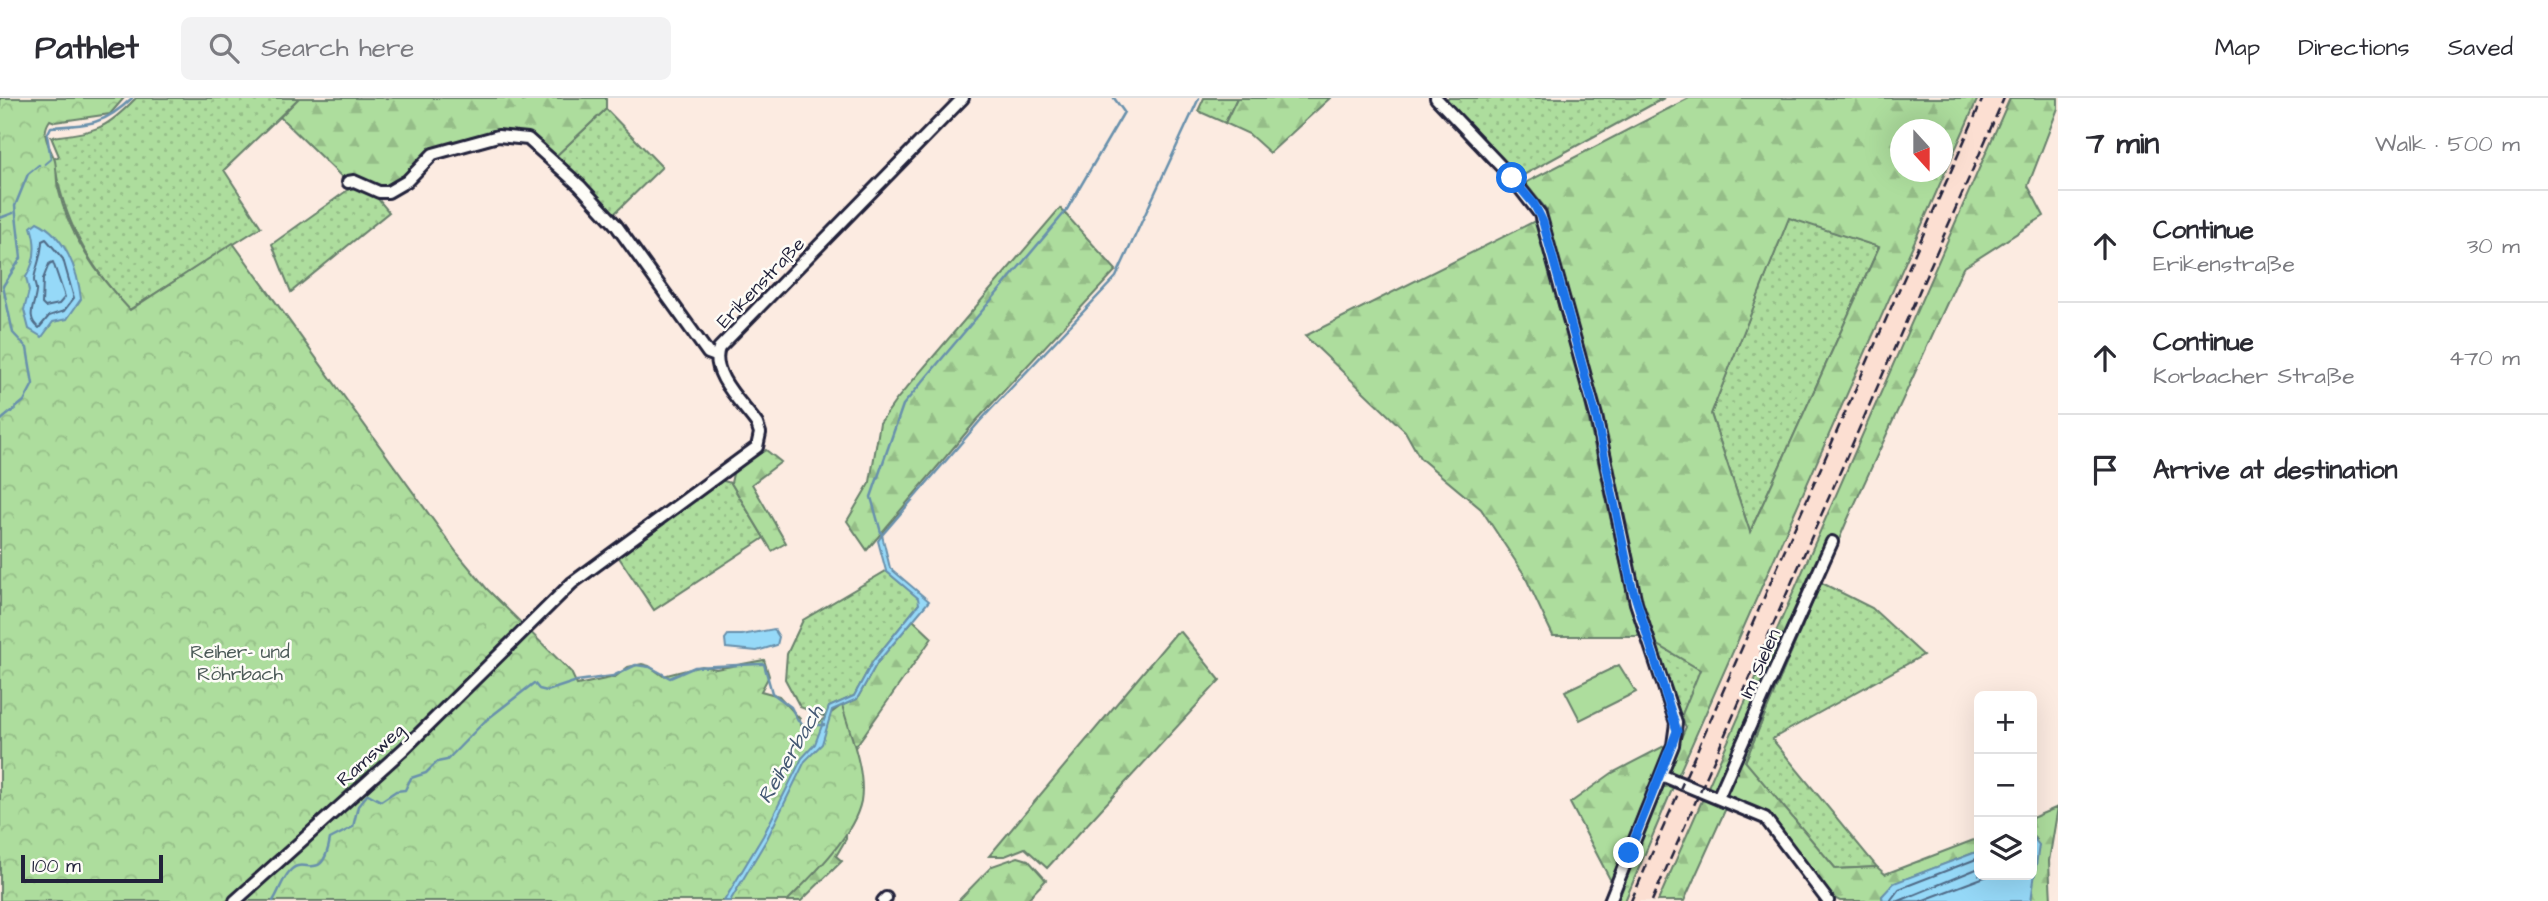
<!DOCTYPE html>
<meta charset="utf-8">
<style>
:root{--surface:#fff;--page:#f2f2f3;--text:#2b2b33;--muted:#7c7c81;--line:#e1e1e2}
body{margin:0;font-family:"Architects Daughter",sans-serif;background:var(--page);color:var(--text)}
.controls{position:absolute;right:21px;bottom:21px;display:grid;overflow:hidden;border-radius:10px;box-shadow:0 7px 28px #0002}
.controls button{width:63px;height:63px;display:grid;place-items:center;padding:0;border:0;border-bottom:2px solid var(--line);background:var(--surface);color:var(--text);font:35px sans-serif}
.compass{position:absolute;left:1890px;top:21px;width:63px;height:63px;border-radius:50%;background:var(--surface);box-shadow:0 7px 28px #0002;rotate:159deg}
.scale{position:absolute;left:21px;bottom:18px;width:142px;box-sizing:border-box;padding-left:7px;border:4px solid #22223b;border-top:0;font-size:19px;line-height:24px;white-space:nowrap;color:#22223b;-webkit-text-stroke:5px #fdfcf7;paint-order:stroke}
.stop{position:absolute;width:21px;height:21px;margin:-16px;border:5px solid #1a73e8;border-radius:50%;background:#fff}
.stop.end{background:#1a73e8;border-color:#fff;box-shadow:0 2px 7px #0008}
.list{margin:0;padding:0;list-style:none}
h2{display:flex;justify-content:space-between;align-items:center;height:91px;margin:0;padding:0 28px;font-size:30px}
h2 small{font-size:23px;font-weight:400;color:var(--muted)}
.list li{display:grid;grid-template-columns:46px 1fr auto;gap:21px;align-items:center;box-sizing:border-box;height:112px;padding:0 28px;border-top:2px solid var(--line)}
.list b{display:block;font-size:26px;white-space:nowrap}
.list p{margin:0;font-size:23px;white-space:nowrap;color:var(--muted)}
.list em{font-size:23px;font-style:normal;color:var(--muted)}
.icon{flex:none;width:38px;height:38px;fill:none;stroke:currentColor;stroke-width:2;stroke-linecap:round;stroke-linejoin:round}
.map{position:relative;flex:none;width:2058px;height:803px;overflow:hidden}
header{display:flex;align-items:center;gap:42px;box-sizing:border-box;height:98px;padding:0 35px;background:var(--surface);border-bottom:2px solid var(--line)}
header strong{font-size:33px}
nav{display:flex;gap:38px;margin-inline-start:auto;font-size:24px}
.search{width:490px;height:63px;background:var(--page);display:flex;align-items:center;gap:18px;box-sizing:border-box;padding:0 24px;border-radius:10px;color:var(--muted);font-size:26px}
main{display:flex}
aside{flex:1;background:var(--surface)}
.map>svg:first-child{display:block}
.built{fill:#fcdfd2}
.grass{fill:url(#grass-dots);stroke:#68806c;stroke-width:2}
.forest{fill:url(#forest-firs);stroke:#68806c;stroke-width:2;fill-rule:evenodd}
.park{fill:url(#park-crowns);stroke:#68806c;stroke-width:2}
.garden{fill:#addd9d;stroke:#68806c;stroke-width:2}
.water{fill:#96d9f8;stroke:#6890ac;stroke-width:2}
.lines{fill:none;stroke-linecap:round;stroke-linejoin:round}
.shore{stroke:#506b87;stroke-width:2}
.stream{stroke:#6890ac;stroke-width:2.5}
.minor-casing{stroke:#22223b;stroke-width:16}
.minor{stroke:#fdfcf7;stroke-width:10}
.rail{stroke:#22223b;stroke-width:2.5;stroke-dasharray:10 5;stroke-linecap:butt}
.route{stroke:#1a73e8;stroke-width:9}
.labels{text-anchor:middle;stroke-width:5;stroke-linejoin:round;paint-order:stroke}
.street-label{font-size:19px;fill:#22223b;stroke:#fdfcf7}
.park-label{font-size:19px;fill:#4c5a58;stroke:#fdfcf7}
.water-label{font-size:21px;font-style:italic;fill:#455974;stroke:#fdfcf7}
</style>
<header>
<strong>Pathlet</strong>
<div class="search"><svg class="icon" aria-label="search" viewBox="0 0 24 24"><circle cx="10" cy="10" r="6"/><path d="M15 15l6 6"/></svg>Search here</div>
<nav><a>Map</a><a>Directions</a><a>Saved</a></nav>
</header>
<main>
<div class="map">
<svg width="2058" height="803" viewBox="0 0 2058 803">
<defs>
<pattern id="grass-dots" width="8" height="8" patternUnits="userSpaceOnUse" patternTransform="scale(1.75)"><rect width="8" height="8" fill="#addd9d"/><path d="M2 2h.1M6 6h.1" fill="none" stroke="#95bd88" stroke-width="1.8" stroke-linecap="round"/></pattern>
<pattern id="forest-firs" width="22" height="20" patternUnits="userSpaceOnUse" patternTransform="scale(1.75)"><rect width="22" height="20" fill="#addd9d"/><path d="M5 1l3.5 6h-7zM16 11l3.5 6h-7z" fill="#95bd88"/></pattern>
<pattern id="park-crowns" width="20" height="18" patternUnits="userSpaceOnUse" patternTransform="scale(1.75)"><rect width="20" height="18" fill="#addd9d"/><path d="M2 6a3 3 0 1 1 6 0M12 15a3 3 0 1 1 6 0" fill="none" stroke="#95bd88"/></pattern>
</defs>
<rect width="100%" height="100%" fill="#fcebe1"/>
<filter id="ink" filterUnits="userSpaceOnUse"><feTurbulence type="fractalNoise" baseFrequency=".0143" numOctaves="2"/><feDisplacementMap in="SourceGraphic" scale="14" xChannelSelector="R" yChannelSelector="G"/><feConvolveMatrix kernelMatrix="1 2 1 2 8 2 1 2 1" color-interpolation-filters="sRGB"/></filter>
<g filter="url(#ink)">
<path class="built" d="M1978 0H2010L1658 803H1625Z"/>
<path class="grass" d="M136 0H299L224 72 261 129 129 212C89 168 62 121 54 61L59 58 51 39C97 33 104 33 136 0Z
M1204 0H1237L1225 25 1198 13Z
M1444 0H1664L1520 79Z
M606 11 662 69 613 117 556 58Z
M352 89 373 95 389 114 291 194 272 146Z
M1789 119 1879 149 1750 434 1711 316Z
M720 382 731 385 764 440 654 512 616 455Z
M886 473 919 500V506L873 563 854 598 829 609 826 619 800 609 785 581 787 556 803 522Z
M1820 484 1872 510 1923 557 1772 641 1877 769 1836 771 1745 664Z
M1655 545 1701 572 1681 619Z
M1674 687 1625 803H1616L1660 690Z"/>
<path class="forest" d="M299 0H522L523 3 528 0H606V11L556 58 530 37 431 53 406 80 388 91 345 82 280 19Z
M1237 0H1330L1270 55 1249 36 1225 25Z
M1689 0H1978L1677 680 1670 672V663L1686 629 1681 619 1700 572 1655 545 1637 487 1583 246 1544 114 1547 112 1525 85ZM1900 32H1942V74H1900ZM1789 120 1879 149 1750 434 1711 316Z
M2010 0H2058V10L2028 88 2044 118 1963 170 1846 425 1745 663 1836 771 1877 769 1885 776 1979 740V753L1895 785 1882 798 1883 803H1840L1828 797 1782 731 1762 712 1731 699 1684 803H1658Z
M1060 110 1116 172 976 323 867 452 847 423 870 384 880 325 897 301Z
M1535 123 1573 250 1620 464 1641 538H1553L1524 476 1481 411 1420 360 1405 333 1305 238Z
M766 352 781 364 752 386 786 445 772 453 731 385 734 371Z
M913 522 932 540 847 661 846 741 836 758 842 763 801 803H730L832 612 857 601 877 565Z
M1181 534 1220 582 1047 770 1025 750 1005 758H989L1176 535Z
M1670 645 1639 712 1613 787 1570 705 1612 675Z
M2058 709 2049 763 2051 803H2031L2036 741 2032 738V720Z
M1018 759 1028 762 1046 782 1026 803H958L992 768Z"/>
<path class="park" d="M0 0H124L110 16 55 24 50 22C39 38 51 49 55 63 57 72 56 81 58 90 69 138 97 177 130 212L233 145 457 455 487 491 571 574 577 587 615 579 628 569 642 566 649 568 663 578 702 568 716 571 764 562 769 578 761 593 779 598 800 621V627L814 628 842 607C850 636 866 673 861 703 854 738 811 779 787 803H0Z"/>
<path class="garden" d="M1619 567 1636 594 1580 622 1565 593Z"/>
<path class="water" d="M37 124C65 137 78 173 81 201L67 221 53 224 42 239 29 231 24 212 29 193 26 179C36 163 37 147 31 129Z
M882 437 890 470 929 503 877 565 857 601 832 612 822 646 805 663 767 741 730 803H724L763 738 802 660 815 646 829 609 854 598 873 563 919 506 918 500 886 473 878 443Z
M774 531 779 539 777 547 757 553 726 550 725 541 728 537H742Z
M2032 738 2039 747 2031 803H1883L1882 798 1894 785 1979 753V777H2032Z"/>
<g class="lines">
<path class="shore" d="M46 141 63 161 74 200 64 213 49 218 39 230C25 219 35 207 36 194 37 190 34 186 34 182 34 175 42 158 42 143Z
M53 164 65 199 59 206 45 209 42 206 43 181 49 166Z
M1890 803 1899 791 1979 760
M1899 803 1979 770
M1921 803 1990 777"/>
<path class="stream" d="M45 66 51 61 47 37 51 29C88 27 104 27 132 0
M0 120 13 115
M0 323 24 303 33 286 27 250 13 235 3 188 21 160 15 108 28 76 39 67
M882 437 980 323 1116 179 1199 0
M882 438 871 399 903 307 1066 113 1124 14 1114 0
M273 803C279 794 282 782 289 774 303 755 322 789 330 741L353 729 358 708 368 696 381 703 396 693 405 692 411 680 426 675 437 664 447 662 485 623 534 585 539 591 547 593 577 583 613 578 636 567 650 569 670 580 695 569 760 566H764L772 595 791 609 798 623 805 627H824"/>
<g class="minor-casing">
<path id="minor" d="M1436 0 1512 80 1540 116 1596 318 1636 505 1676 625 1673 647 1610 803
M348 84 354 83 379 94H388L407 83 433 56 498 38 528 41 580 88 616 127 708 255 716 258
M1661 677 1765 720 1828 803
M1718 700 1832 444
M235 803 405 650 572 485 757 349 760 335 757 326C743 306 709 275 719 250L963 0
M883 803 886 800"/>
</g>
<use href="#minor" class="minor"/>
<path class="rail" d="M1631 803 1983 0
M1652 803 2004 0"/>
</g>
</g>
<g class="lines" filter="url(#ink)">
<path class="route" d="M1512 80 1534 106 1543 124 1596 318 1631 485 1677 633 1629 755"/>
</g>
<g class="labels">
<g class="street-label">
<text transform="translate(760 184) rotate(-46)" y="7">Erikenstraße</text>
<text transform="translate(1759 565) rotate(-66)" y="7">Im Sielen</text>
<text transform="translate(370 656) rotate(-42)" y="7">Ramsweg</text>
</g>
<g class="park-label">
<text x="240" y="560">Reiher- und<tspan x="240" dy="22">Röhrbach</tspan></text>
</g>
<g class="water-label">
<text transform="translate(790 656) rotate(-60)" y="7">Reiherbach</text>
</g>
</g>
</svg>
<div class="controls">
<button>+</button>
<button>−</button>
<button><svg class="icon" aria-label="layers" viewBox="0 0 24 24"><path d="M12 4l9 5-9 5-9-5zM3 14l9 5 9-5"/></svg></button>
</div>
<svg class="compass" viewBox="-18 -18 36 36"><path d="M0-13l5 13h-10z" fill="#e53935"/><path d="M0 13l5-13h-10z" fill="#7c7c81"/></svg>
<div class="scale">100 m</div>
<div class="stop" style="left:1512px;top:80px"></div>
<div class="stop end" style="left:1629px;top:755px"></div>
</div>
<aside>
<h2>7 min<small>Walk · 500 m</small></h2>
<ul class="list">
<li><svg class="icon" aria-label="ahead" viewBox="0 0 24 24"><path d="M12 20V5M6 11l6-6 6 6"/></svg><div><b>Continue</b><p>Erikenstraße</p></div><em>30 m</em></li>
<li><svg class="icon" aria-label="ahead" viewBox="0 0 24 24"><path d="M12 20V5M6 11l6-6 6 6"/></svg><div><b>Continue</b><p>Korbacher Straße</p></div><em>470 m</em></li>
<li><svg class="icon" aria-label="arrive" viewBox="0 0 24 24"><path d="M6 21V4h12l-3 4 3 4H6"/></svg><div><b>Arrive at destination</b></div></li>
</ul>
</aside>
</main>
